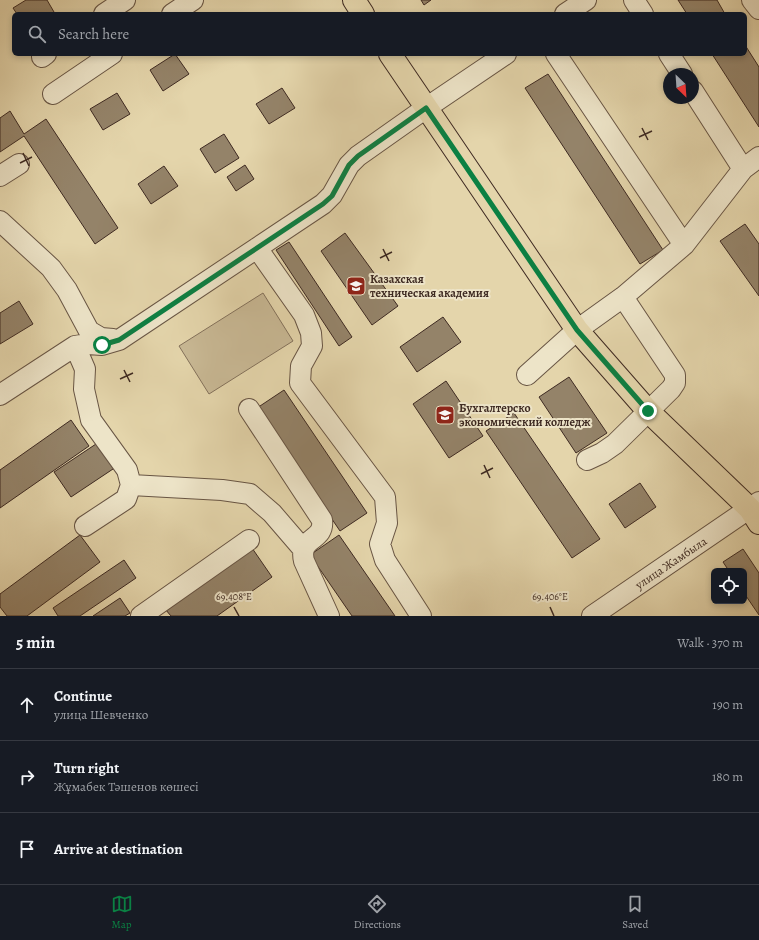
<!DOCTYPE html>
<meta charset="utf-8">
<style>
:root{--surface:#171b24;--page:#242831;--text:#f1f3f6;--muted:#9ea1a6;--line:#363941;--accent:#0b8043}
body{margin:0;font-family:Alegreya,serif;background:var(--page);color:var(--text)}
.controls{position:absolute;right:12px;bottom:12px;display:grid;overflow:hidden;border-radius:6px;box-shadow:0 2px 6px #0003}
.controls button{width:36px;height:36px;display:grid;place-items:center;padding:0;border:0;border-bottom:1px solid var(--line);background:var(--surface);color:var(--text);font:20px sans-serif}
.compass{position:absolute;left:663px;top:68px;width:36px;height:36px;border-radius:50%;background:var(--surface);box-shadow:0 2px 6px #0003;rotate:155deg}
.stop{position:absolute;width:12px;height:12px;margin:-9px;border:3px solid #0b8043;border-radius:50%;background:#fff}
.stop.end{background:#0b8043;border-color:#fff;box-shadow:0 1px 4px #0008}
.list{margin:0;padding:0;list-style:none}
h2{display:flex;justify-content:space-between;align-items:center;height:52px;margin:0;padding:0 16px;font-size:17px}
h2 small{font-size:13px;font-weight:400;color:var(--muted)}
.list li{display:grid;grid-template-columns:26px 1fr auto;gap:12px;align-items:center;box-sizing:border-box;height:72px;padding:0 16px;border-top:1px solid var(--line)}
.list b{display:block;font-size:15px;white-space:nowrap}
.list p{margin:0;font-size:13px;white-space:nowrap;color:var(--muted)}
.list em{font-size:13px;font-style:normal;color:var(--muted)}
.icon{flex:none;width:22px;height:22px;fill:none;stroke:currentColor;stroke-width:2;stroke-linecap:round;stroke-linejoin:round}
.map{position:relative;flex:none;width:759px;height:616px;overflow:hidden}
.search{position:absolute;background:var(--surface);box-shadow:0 2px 6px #0003;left:12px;right:12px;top:12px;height:44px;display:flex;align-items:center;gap:10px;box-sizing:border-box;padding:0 14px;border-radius:6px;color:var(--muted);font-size:15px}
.sheet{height:268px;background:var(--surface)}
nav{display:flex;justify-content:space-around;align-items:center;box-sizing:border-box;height:56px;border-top:1px solid var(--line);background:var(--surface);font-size:11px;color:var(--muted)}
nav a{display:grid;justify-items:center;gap:2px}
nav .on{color:var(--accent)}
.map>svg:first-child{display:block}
.green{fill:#c8b894;stroke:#83715b}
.building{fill:#948369;stroke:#3e2a22}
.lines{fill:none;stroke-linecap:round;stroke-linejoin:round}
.minor-casing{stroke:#685544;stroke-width:22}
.major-casing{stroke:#3e2a22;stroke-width:24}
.minor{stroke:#ede4c8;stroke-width:20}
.major{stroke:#e4d5ab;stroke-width:22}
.route{stroke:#0b8043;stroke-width:5}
.ticks{fill:none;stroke:#3e2a22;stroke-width:1.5}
.labels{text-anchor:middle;stroke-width:4;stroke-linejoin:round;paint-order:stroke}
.poi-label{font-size:12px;font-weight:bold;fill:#3e2a22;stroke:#ede4c8;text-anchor:start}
.street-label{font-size:12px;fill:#3e2a22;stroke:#ede4c8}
.ticks-label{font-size:10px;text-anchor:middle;fill:#3e2a22;stroke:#ede4c8;stroke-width:4;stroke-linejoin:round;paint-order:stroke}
</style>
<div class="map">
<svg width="759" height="616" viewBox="0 0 759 616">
<rect width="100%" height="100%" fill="#e4d5ab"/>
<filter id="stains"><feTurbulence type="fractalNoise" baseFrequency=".005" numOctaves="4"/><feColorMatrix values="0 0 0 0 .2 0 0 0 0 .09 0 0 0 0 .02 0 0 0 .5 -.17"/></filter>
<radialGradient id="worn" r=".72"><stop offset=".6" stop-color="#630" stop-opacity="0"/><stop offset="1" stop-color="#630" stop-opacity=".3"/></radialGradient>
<path class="green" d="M263 293 293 341 209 394 179 346Z"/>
<path class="building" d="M26 0H47L54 12 51 14H17L13 8Z
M421 0H431L424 5Z
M678 0H717L725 14H687Z
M745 45 759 67V127L712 54H745Z
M175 54 189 74 163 91 150 70Z
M548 74 663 250 640 264 525 88Z
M282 88 295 108 269 124 256 104Z
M117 93 130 114 103 130 90 109Z
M10 111 24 134 46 119 118 228 95 244 24 136 0 152V118Z
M224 134 239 158 215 173 200 149Z
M245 165 254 179 236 191 227 177Z
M164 166 178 186 151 204 138 184Z
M745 224 759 244V296L720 241Z
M345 233 398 306 372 325 321 251Z
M289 242 352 337 339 346 276 250Z
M19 301 33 324 0 344V313Z
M443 317 461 342 417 372 400 347Z
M569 377 607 433 576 453 539 397Z
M446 381 483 436 449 458 413 404Z
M284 390 367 513 340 531 257 408Z
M514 413 600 539 572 558 486 431Z
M71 420 89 446 0 508V470Z
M102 440 119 465 71 497 54 472Z
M640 483 656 507 625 528 609 504Z
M80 535 100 562 27 616H7L0 607V594Z
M339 535 395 616H352L310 555Z
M252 548 272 577 217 616H171L165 609Z
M743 549 759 573V615L744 593V571H729L723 562Z
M124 560 136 578 80 616H58L53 608Z
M120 598 130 613 125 616H93Z"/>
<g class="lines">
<g class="minor-casing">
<path id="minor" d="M634 0 643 14
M752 0 759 9
M104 14 125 0
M172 14 193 0
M565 14 586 0
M556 54 684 245
M669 54 682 74
M42 57 46 54
M693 91 743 169
M53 94 112 54
M0 176 19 164
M0 221 51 268 67 290 89 331 101 338 113 339
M257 248 304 315 311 333 312 346 301 366 300 383 385 497 387 523 380 544 385 560 421 616
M75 346 85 369 84 389 91 420 127 470 131 485 126 499 85 526
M527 375 577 330 623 297 684 245 743 169 759 157
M0 395 75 346 88 344 102 345 119 340 323 204 332 195 349 165 358 156 426 108 506 54
M249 409 322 520C325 542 298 536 304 561L329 616
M587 460 602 453 615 444 671 389 675 383V375L623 297
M131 485 222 490 250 494 272 513 303 549
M141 616 249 540
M592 616 759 502"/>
</g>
<g class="major-casing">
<path id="major" d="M354 0 363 14
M390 54 577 330 648 411 750 509 759 523"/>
</g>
<use href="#minor" class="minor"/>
<use href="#major" class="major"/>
</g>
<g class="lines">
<path class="route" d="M102 345 119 340 323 204 332 196 349 165 358 156 426 108 577 330 648 411"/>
</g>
<path class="ticks" d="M642 128 648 140M639 137 652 131M23 153 29 166M20 163 32 157M383 249 389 261M380 258 392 252M124 370 130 382M120 379 133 373M484 465 490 478M481 474 493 468M234 607 239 616M550 607 554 616"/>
<defs>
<g id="university-square" transform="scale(1)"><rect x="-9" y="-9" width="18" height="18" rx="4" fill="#8f2418" stroke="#ede4c8"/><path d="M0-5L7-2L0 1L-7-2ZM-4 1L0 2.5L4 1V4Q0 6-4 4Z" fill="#fff"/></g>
</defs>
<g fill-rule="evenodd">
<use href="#university-square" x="356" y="286"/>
<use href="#university-square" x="445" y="415"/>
</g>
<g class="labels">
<g class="poi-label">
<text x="370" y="283">Казахская<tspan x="370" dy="14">техническая академия</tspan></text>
<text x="459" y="412">Бухгалтерско<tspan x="459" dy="14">экономический колледж</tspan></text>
</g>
<g class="street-label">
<text transform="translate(671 563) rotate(-34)" y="4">улица Жамбыла</text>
</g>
</g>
<g class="ticks-label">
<text x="234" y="600">69.408°E</text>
<text x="550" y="600">69.406°E</text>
</g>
<rect width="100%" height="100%" filter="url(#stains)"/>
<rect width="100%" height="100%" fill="url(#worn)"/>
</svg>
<div class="controls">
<button><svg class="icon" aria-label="locate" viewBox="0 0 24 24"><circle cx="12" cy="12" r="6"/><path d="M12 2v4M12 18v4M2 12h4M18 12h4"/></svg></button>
</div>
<svg class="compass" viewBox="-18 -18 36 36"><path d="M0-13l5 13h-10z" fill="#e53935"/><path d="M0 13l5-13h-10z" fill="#9ea1a6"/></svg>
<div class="stop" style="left:102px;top:345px"></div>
<div class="stop end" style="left:648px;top:411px"></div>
<div class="search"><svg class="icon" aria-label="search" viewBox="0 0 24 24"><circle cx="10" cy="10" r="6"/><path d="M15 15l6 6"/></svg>Search here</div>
</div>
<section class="sheet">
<h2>5 min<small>Walk · 370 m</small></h2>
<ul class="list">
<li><svg class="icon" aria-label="ahead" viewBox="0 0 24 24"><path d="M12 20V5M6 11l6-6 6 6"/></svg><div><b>Continue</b><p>улица Шевченко</p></div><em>190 m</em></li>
<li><svg class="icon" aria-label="right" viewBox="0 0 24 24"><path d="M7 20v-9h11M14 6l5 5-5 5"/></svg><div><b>Turn right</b><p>Жұмабек Тәшенов көшесі</p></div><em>180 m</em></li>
<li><svg class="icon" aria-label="arrive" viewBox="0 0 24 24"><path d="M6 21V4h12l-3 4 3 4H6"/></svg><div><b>Arrive at destination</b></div></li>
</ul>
</section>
<nav>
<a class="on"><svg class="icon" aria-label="map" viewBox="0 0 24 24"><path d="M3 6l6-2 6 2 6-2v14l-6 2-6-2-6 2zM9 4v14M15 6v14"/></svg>Map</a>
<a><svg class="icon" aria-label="directions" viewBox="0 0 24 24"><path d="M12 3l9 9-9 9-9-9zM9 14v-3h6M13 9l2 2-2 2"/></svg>Directions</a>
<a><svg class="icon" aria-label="saved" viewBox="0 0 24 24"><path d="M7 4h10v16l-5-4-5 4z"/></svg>Saved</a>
</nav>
